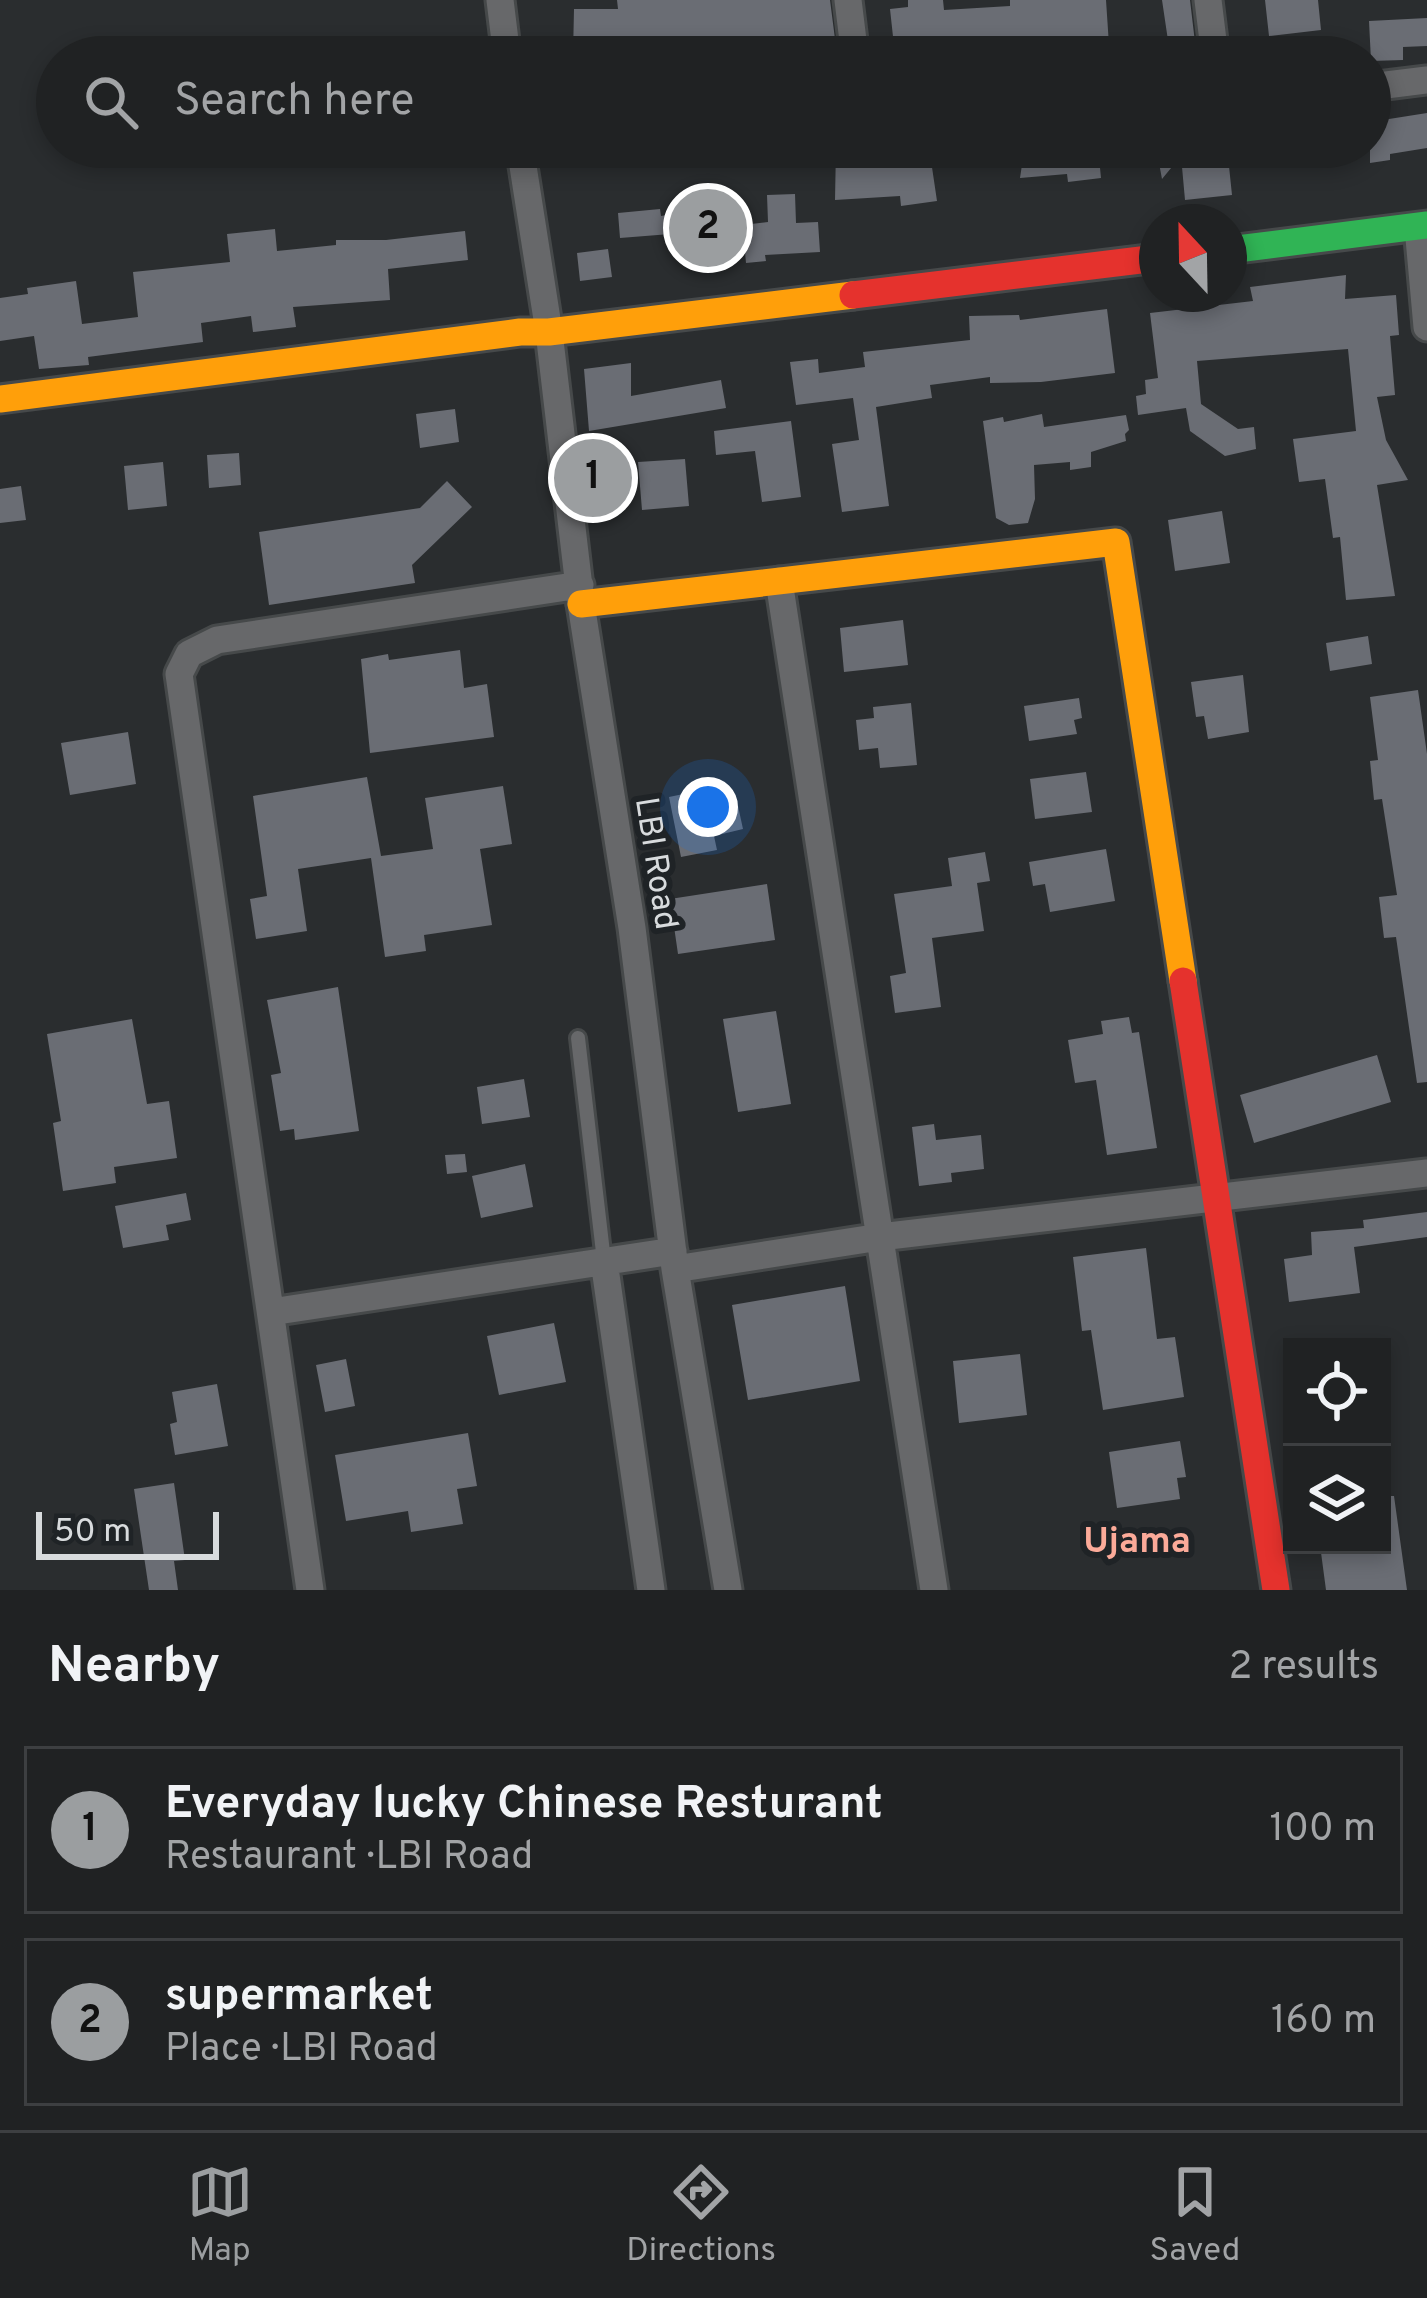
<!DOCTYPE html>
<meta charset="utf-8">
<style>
:root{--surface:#202223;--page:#282a2b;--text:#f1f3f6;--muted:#a2a4a6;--line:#3d3f41;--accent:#9b9ea0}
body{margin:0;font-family:Overpass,sans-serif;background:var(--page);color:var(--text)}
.controls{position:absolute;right:36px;bottom:36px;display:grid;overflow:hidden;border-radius:0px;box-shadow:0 6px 18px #0003}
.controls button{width:108px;height:108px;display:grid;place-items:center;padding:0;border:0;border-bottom:3px solid var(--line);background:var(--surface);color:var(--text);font:60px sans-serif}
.compass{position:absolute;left:1139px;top:204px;width:108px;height:108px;border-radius:50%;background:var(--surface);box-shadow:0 6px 18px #0003;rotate:338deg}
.scale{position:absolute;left:36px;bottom:30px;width:183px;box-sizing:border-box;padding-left:12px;border:6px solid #d8dbdd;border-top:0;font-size:33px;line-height:42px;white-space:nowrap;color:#d8dbdd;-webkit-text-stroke:9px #1f2326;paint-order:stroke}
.you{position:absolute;left:708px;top:807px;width:42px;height:42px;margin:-30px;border:9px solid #fff;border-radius:50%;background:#1a73e8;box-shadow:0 0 0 18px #1a73e833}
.badge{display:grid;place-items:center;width:78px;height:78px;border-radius:50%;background:var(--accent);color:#111;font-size:39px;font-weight:700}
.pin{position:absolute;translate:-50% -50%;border:6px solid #fff;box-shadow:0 3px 12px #0006}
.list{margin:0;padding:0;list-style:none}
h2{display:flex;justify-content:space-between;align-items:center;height:156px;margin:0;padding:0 48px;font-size:51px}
h2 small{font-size:39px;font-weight:400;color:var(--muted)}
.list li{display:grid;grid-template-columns:78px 1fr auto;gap:36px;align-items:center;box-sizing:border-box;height:168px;margin:0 24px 24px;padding:0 24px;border:3px solid var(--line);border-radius:0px}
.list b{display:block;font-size:45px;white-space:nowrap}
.list p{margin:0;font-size:39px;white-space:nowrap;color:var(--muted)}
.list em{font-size:39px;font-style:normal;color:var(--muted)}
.icon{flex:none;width:66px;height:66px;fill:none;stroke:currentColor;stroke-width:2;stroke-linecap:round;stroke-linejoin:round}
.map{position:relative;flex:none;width:1427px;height:1590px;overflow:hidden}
.search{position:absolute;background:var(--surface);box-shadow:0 6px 18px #0003;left:36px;right:36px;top:36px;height:132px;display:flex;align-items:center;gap:30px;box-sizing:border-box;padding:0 42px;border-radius:66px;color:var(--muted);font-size:45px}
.sheet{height:540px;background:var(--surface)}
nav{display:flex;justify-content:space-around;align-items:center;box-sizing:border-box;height:168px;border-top:3px solid var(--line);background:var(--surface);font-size:33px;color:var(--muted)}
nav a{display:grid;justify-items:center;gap:6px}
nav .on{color:var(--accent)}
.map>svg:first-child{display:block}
.building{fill:#6a6d74}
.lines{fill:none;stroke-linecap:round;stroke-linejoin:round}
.lane-casing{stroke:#46494a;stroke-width:20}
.street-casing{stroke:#46494a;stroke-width:33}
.fast-casing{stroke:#46494a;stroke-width:33}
.slow-casing{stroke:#46494a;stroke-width:33}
.jam-casing{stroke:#46494a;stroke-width:33}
.lane{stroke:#67686a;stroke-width:14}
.street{stroke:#67686a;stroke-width:27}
.fast{stroke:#30b455;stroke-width:27}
.slow{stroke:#ff9f0a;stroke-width:27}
.jam{stroke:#e5322d;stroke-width:27}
.labels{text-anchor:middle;stroke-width:12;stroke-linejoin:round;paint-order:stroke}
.street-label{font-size:33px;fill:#d8dbdd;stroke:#1f2326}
.neighbourhood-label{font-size:36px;font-weight:bold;fill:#fbaa99;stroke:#1f2326}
</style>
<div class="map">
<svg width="1427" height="1590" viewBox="0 0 1427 1590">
<rect width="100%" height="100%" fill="#2a2d2f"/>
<path class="building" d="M617 0H830L835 39 753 46 752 37 611 46V55H573L574 9H618Z
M908 0H943L944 10 1010 6V0H1106L1109 45 955 53V49L895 55 890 9 908 7Z
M1162 0H1190L1196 51 1170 54Z
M1265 0H1318L1321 30 1269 36Z
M1427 18V46L1403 47V60L1371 61 1369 21Z
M345 36 374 57H303Z
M1427 113V148L1390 154V160L1370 163V122Z
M836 147H929L937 201 901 206 900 196 835 200Z
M1064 147H1098L1101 178 1068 182 1067 174 1020 178 1023 158H1065Z
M1156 147H1227L1232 195 1185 200 1181 156 1162 179Z
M795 194 796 223 818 222 820 252 765 255 766 261 746 263 745 252 708 259 706 244 685 247 683 233 620 238 618 213 660 209 661 216 730 204 734 226 768 222 767 195Z
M275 229 277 251 336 245V240H386L465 231 468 260 388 269 390 300 293 307 296 327 253 332 251 316 201 323 203 342 88 357 89 365 39 369 34 336 0 341V298L28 294 27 288 76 281 82 324 138 317 133 272 230 262 227 234Z
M608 249 612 277 580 281 577 253Z
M1346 275 1345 299 1396 295 1399 335 1390 336 1395 395 1377 397 1386 440 1408 480 1377 485 1395 596 1346 600 1340 537 1333 538 1325 479 1299 482 1293 439 1356 431 1348 349 1197 361 1201 404 1238 429 1254 427 1256 449 1225 456 1190 431 1186 408 1138 415 1136 396 1146 394 1145 380 1158 378 1150 313 1253 301 1250 287Z
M1107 309 1115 373 1041 382 990 383V377L930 385 932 398 876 407 889 506 842 512 832 444 859 440 853 398 796 405 790 362 818 359 819 373 865 367 863 352 970 340 969 316 1019 315 1020 320Z
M631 363V396L721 380 726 408 589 431 584 369Z
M455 409 459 442 420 448 416 414Z
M1042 414 1044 427 1126 415 1129 430 1125 434 1126 441 1091 452V467L1070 470V462L1034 465 1035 499 1028 523 1009 525 996 518 983 421 1003 417 1004 422Z
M791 421 801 497 762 502 755 451 716 455 714 431Z
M239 453 241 485 209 488 207 455Z
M685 459 689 506 642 510 638 462Z
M163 462 167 506 128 510 124 466Z
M447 481 472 507 412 565 415 583 269 605 259 532 420 508Z
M21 486 26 520 0 523V489Z
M1222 511 1230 563 1175 571 1168 520Z
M903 620 908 665 844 672 840 628Z
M1368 636 1372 664 1330 671 1326 643Z
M460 650 464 688 487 684 494 737 370 753 361 659 388 654 389 660Z
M1243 675 1249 732 1208 739 1204 716 1196 717 1191 682Z
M1418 690 1427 754V1082L1417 1083 1396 937 1384 938 1379 897 1397 895 1382 799 1374 800 1370 761 1378 760 1370 697Z
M1079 698 1082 718 1074 720 1077 734 1029 741 1024 706Z
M911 703 917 765 880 768 878 748 859 750 856 720 874 718 873 707Z
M128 732 136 784 70 795 61 743Z
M1086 772 1092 812 1035 819 1030 779Z
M367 777 381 856 433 849 425 798 503 786 512 844 480 849 492 925 424 935 426 951 385 957 371 858 298 869 307 931 256 939 250 899 267 896 253 796Z
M722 786 727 809 738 806 743 829 714 836 717 850 681 857 669 797Z
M1106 849 1115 901 1050 912 1045 884 1033 886 1029 862Z
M985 852 990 881 977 883 984 931 932 938 941 1007 895 1013 890 976 906 973 894 894 952 886 948 858Z
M767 884 775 940 678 954 670 899Z
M338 987 359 1131 295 1140 294 1129 280 1131 271 1075 281 1073 267 1000Z
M776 1011 791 1104 738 1112 723 1019Z
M1129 1017 1132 1033 1139 1032 1157 1148 1107 1155 1096 1080 1075 1083 1068 1040 1103 1034 1101 1021Z
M132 1019 147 1104 169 1101 177 1158 114 1167 116 1183 63 1191 53 1123 61 1121 47 1034Z
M1377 1055 1391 1102 1254 1143 1240 1095Z
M524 1079 530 1117 482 1124 477 1087Z
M934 1124 936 1140 981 1135 984 1169 951 1173 952 1182 919 1186 912 1127Z
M465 1154 467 1172 447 1174 445 1155Z
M525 1164 533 1207 481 1218 472 1176Z
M186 1193 191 1220 166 1225 169 1240 123 1248 115 1206Z
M1427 1212V1237L1354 1247 1360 1293 1289 1302 1284 1259 1312 1255 1311 1232 1364 1228 1363 1220Z
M1146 1248 1157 1339 1175 1337 1184 1397 1103 1410 1091 1330 1082 1331 1073 1257Z
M845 1286 860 1381 748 1400 732 1305Z
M554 1323 566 1382 499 1395 487 1336Z
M1020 1354 1027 1415 959 1423 953 1361Z
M346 1359 355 1406 325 1412 316 1365Z
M217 1384 228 1446 175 1455 170 1424 177 1422 172 1392Z
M468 1433 477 1486 457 1489 463 1524 411 1532 408 1511 346 1521 335 1455Z
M1180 1441 1186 1477 1177 1478 1180 1499 1117 1508 1109 1452Z
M174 1483 185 1560 174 1561 178 1590H149L134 1489Z
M1382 1496H1394L1407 1590H1326L1320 1545H1382Z"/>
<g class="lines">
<g class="lane-casing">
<path id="lane" d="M578 1038 604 1261"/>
</g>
<g class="street-casing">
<path id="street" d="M500 0 507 57
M848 0 855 57
M1208 0 1215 57
M1370 87 1427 80
M520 147 549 332 581 604 632 928 675 1269 728 1590
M1418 227 1427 327
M779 581 934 1590
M604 1261 651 1590
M675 1269 880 1237 1427 1173
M271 1312 673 1251
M310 1590 179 674 189 654 217 640 580 585"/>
</g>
<g class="fast-casing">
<path id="fast" d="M1229 250 1427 225"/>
</g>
<g class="slow-casing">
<path id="slow" d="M0 399 520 332H549L853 295
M581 604 1116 542 1183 981"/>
</g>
<g class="jam-casing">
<path id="jam" d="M853 295 1157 258
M1183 981 1276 1590"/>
</g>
<use href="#lane" class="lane"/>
<use href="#street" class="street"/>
<use href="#fast" class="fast"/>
<use href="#slow" class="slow"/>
<use href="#jam" class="jam"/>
</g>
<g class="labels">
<g class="street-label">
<text transform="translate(658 863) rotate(81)" y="12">LBI Road</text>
</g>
<g class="neighbourhood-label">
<text x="1137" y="1552">Ujama</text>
</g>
</g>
</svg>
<div class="controls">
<button><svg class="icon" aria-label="locate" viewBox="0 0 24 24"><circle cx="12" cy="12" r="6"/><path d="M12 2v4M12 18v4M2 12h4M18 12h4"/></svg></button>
<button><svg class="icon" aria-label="layers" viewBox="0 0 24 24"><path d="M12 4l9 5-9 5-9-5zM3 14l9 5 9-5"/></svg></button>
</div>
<svg class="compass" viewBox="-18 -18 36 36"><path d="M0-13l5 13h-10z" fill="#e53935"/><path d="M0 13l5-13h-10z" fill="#a2a4a6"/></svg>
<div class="scale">50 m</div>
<div class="you"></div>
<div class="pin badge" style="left:593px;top:478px">1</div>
<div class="pin badge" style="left:708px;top:228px">2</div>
<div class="search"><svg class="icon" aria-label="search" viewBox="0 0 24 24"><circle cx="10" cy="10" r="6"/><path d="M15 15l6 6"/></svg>Search here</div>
</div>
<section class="sheet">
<h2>Nearby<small>2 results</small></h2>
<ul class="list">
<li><span class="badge">1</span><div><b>Everyday lucky Chinese Resturant</b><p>Restaurant · LBI Road</p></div><em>100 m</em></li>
<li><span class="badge">2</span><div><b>supermarket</b><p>Place · LBI Road</p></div><em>160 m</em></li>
</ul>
</section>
<nav>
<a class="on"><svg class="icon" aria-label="map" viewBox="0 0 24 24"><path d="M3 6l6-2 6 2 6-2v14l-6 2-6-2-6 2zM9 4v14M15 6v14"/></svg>Map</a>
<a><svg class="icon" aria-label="directions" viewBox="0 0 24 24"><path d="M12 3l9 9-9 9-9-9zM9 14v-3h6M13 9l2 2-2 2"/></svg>Directions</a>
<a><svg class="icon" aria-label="saved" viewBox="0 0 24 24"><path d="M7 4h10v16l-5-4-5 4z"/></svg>Saved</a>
</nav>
